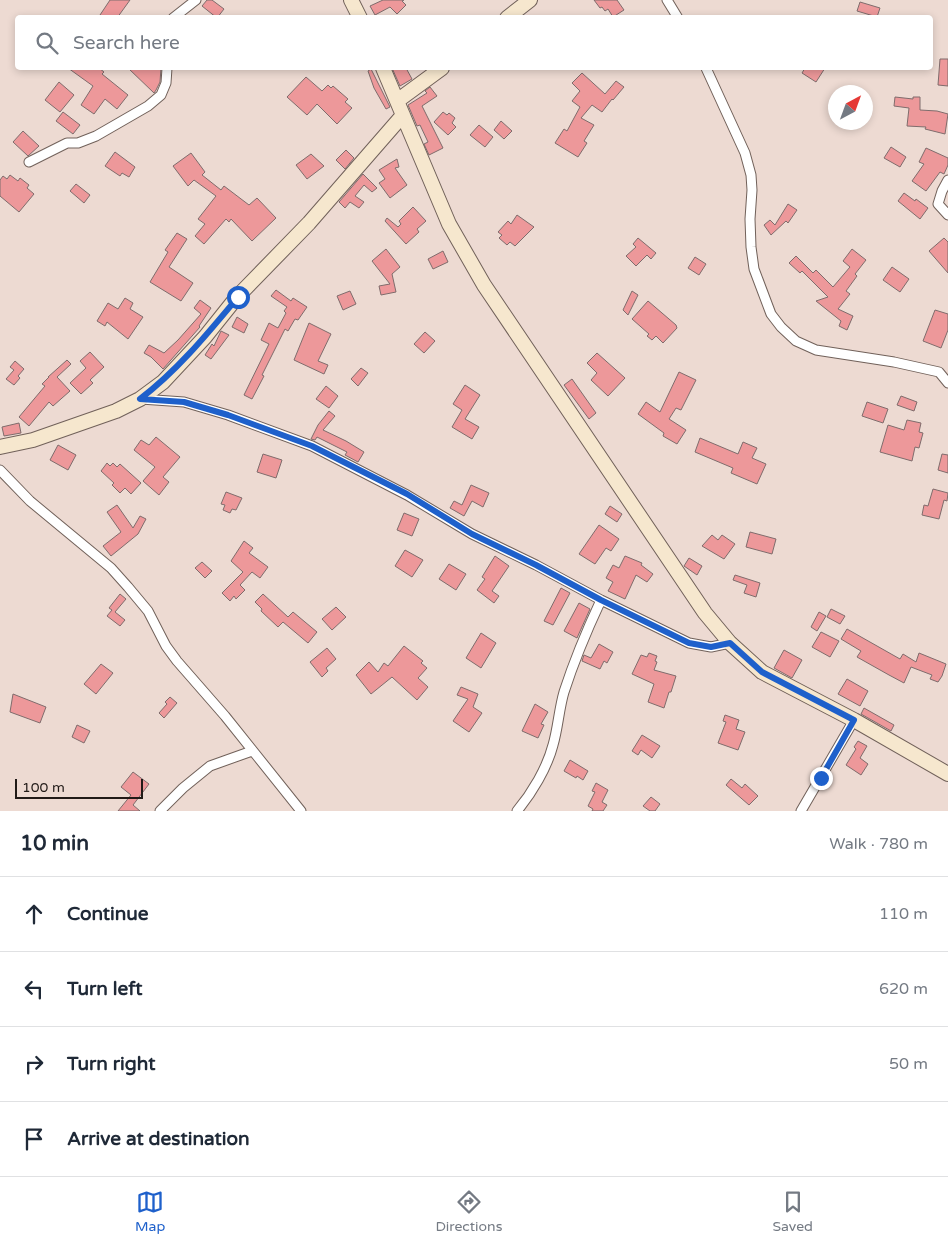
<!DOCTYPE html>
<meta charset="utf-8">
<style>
:root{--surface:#fff;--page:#f6f6f7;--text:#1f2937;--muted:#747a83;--line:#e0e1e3;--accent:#1e60cb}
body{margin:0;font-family:"Varela Round",sans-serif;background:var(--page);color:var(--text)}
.compass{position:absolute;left:828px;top:85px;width:45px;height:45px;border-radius:50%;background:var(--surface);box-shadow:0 2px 8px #0003;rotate:41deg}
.scale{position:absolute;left:15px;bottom:12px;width:128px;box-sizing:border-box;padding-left:5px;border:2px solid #211a17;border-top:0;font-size:14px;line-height:18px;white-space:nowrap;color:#211a17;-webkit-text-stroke:4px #eddad2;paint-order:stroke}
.stop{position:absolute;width:15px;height:15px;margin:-11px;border:4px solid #1e60cb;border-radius:50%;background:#fff}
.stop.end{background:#1e60cb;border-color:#fff;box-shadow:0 1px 5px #0008}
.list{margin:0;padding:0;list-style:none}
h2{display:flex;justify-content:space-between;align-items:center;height:65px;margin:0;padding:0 20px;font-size:21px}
h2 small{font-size:16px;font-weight:400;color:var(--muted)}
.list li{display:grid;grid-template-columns:32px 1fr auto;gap:15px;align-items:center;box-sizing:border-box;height:75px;padding:0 20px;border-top:1px solid var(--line)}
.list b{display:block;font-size:19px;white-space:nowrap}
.list em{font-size:16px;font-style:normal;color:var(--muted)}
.icon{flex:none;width:28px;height:28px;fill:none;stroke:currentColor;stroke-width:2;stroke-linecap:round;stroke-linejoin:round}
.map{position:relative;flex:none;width:948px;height:811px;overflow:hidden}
.search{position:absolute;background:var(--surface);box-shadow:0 2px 8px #0003;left:15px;right:15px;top:15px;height:55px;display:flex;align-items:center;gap:12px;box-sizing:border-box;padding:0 18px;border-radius:5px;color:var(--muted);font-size:19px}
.sheet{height:365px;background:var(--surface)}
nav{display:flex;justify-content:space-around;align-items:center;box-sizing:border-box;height:70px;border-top:1px solid var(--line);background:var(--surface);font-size:14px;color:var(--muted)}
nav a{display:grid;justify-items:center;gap:2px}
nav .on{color:var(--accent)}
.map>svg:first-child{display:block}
.building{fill:#ed989a;stroke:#7f6c6c}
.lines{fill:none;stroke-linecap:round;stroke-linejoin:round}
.minor-casing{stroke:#71615a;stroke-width:11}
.secondary-casing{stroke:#71615a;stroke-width:16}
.minor{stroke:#fff;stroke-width:9}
.secondary{stroke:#f6e7ce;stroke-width:14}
.route{stroke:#1e60cb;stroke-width:6}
</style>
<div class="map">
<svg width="948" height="811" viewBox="0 0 948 811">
<rect width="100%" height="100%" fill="#eddad2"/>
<path class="building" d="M110 0H130L117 18H98Z
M207 0H212L224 9 217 18 202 6Z
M383 0H404L402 1 406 5 397 14 390 7 375 15 370 6Z
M594 0H617L624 10 613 17 608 9 605 11 602 7 600 8Z
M860 2 880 8 877 17 857 11Z
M940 59H948V86L938 85Z
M68 68H99L104 72 102 74 128 95 117 109 105 99 94 114 81 105 93 86Z
M128 68H161L160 82 156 90 154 93Z
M392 68H406L412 79 400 86Z
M805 68H825L816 82 802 73Z
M371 69 390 107 386 109 374 88 368 71Z
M582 73 605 94 616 81 624 87 613 100 612 99 602 112 592 105 581 118 594 125 584 141 587 143 578 157 555 143 564 129 567 131 580 107 572 101 580 91 572 83Z
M306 77 322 91 328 85 331 88 333 86 348 99 345 102 352 108 337 124 317 104 307 115 287 97Z
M59 82 74 95 60 112 45 100Z
M430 87 437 96 422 106 443 148 429 155 424 144 428 142 420 125 417 126 408 105 427 93 425 91Z
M895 97 913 99V97H920V110L937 111 948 114 945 134 925 129 926 127 907 126 909 108 894 106Z
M63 112 80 125 73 134 56 121Z
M443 112 447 115 449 113 455 118 452 123 456 127 448 135 434 122Z
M501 121 512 131 504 139 494 130Z
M479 125 493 137 485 147 470 135Z
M23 131 39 146 28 156 13 142Z
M891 147 906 157 900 167 884 158Z
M926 148 948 158V165L944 174 940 172 926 191 912 181 924 164 919 162Z
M346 150 354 158 345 169 336 160Z
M115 152 135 167 129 177 122 173 120 176 105 166Z
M191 153 205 172 202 175 221 190 224 186 249 205 257 198 276 218 252 241 231 219 229 222 226 219 204 244 195 236 205 224 198 219 216 196 194 180 188 186 173 166Z
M311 154 324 166 307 179 296 165Z
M397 159 399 167 395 168 407 185 390 198 379 183 385 179 379 170Z
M363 174 377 188 372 192 364 185 355 196 364 202 359 208 350 202 345 208 339 202Z
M10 175 18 181 20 178 29 185 27 188 34 194 19 212 0 196V180L3 176 7 179Z
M76 184 90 195 84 203 70 191Z
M904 193 915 201 916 199 928 208 920 219 898 201Z
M788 204 797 210 788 223 786 221 771 235 764 225 770 220 775 225Z
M413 207 426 221 417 229 419 232 406 244 385 221 387 218 398 227 401 224 399 221Z
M517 215 534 227 515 246 510 242 507 245 499 238 502 235 498 232 508 221 511 224Z
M177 233 187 239 169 267 193 283 181 301 150 282 168 252 165 250Z
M638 238 656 253 651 259 647 255 636 266 626 256 636 247 633 244Z
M944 238 948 242V273L929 251Z
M386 249 400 267 392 274 396 292 381 295 379 286 390 284 372 261Z
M852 249 866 260 855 274 857 276 846 291 850 294 838 309 853 316 847 330 839 326 841 321 816 301 828 297 802 271 800 273 789 263 796 256 813 273 816 270 833 287 850 267 843 261Z
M443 251 448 262 433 269 428 259Z
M695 257 706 264 699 275 688 268Z
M892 267 909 279 900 292 883 280Z
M276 290 291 301 293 298 307 307 298 320 295 319 288 331 285 329 262 375 264 376 252 399 244 395 269 344 261 340 269 323 278 328 286 313 284 311 287 307 271 296Z
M350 291 356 304 343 310 337 296Z
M632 291 638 295 628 315 623 310Z
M125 298 133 303 130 309 143 317 128 339 107 322 105 326 97 321 108 303 118 309Z
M200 300 211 308 199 326 200 327 163 369 151 357 144 353 149 345 164 353 178 340 201 314 194 308Z
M648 301 676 325 677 328 663 343 656 336 652 340 647 336 649 334 632 319Z
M935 310 948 314V330L941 348 923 341Z
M237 317 248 324 244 333 232 327Z
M309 323 331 334 318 361 328 365 324 374 294 360Z
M221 331 229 335 211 359 205 355 212 344 214 346Z
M425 332 435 341 424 353 414 344Z
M90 352 104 367 90 380 93 383 81 394 70 383 86 368 80 361Z
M597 353 625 378 608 396 591 380 597 373 587 363Z
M67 360 71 364 57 377 70 391 53 406 49 402 29 426 19 417 45 386 42 384 49 377H48Z
M15 361 24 369 18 376 20 378 14 385 6 379 14 370 10 367Z
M361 368 368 373 358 386 351 379Z
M679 372 696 380 681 410 676 408 669 419 686 430 677 444 663 436 664 433 638 414 646 402 660 412Z
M572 379 596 413 589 419 564 385Z
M465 385 480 395 465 419 479 427 472 439 452 427 462 410 453 404Z
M326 386 338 396 329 408 316 399Z
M901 396 917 402 914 411 897 405Z
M867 402 888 409 883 423 862 416Z
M329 411 335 416 323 430 346 441 364 452 358 462 345 455 347 452 317 437 315 440 311 439 318 425Z
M907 420 921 423 919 432 923 433 919 448 915 447 912 461 880 452 888 425 904 430Z
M19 423 21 433 4 436 2 427Z
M156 437 180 457 163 477 169 482 159 495 143 481 155 467 134 450 141 440 149 445Z
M700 438 738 454 743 442 757 448 752 458 766 464 757 484 731 473 733 468 695 452Z
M58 445 76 455 68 470 50 460Z
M263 454 282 460 276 478 257 472Z
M942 454 948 455V473L938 470Z
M107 463 110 466 113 463 117 467 120 464 141 483 131 494 125 488 120 493 112 485 114 483 101 471Z
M471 485 489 493 483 507 472 501 464 516 450 508 454 501 462 505Z
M933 489 948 493 947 501 944 500 939 519 922 515 924 505 928 506Z
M226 492 242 498 236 510 232 509 230 513 223 510 225 505 221 504Z
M117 505 133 528 140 516 146 519 138 534 111 556 103 546 121 532 107 512Z
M610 506 622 514 617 522 605 514Z
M404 513 419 519 412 536 397 530Z
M599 525 619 539 611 551 606 548 595 564 579 554Z
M750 532 776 539 772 554 746 547Z
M712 535 718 540 722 535 735 544 724 559 702 546Z
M244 541 253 548 249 553 268 567 260 578 252 572 240 585 245 590 236 599 234 596 230 601 222 593 243 572 231 561Z
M405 550 423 560 412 577 395 566Z
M495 556 509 566 492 591 499 596 494 603 477 590 485 579 482 577Z
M625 556 642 563 641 565 653 574 647 582 636 575 625 599 608 591 613 582 606 578 613 565 619 568Z
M689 558 702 566 697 575 684 566Z
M202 562 212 571 205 578 195 568Z
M449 564 466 574 456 590 439 579Z
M735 575 760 583 756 597 744 593 747 585 733 580Z
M561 588 570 593 553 625 544 621Z
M120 594 126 599 115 612 125 620 120 626 107 616 112 610 109 608Z
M263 594 288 617 293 612 317 632 308 643 283 622 278 627 261 611 262 609 255 602Z
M579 603 590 609 577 638 564 631Z
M336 607 346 617 332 630 322 619Z
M831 609 845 616 840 624 827 617Z
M819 612 826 616 817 631 811 627Z
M847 629 900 659 903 654 916 662 919 653 946 664 942 676 938 682 930 679 932 675 911 667 904 683 889 675 857 657 861 651 841 639Z
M821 632 839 641 830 657 812 647Z
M481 633 496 643 481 668 466 658Z
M599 644 613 652 607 663 604 661 600 669 582 661 584 655 591 658Z
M404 646 423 661 421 663 427 668 418 678 428 687 417 700 392 677 371 694 356 675 369 662 378 672 384 663 388 666Z
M327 648 336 659 326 668 328 671 322 677 310 662Z
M784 650 802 660 792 678 774 668Z
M649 653 657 656 655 661 657 662 654 670 676 676 671 692H669L664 708 648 702 654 684 632 674 641 655 647 657Z
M101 664 113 673 96 694 84 684Z
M847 679 868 691 860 706 838 694Z
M461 687 478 694 473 707 482 713 469 732 453 721 468 699 457 695Z
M13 694 46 707 40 723 10 712Z
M170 697 177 703 164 718 159 713 167 704 165 702Z
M535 704 548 712 541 724 544 725 538 738 522 731Z
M864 708 894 725 891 731 861 714Z
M725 715 739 720 736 729 745 732 738 750 718 743 726 722 723 721Z
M77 725 90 731 84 743 72 737Z
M642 735 660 746 652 758 641 750 638 755 632 751Z
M858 741 867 746 860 758 868 764 861 775 846 765 856 749 854 747Z
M570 760 588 771 583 780 577 776 576 778 564 771Z
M133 772 149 784 133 805 140 811H118L131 795 121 787Z
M731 779 742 788 745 784 758 796 749 805 726 785Z
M596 783 608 790 602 802 607 805 603 811H592L593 809 588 806 595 792 592 791Z
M651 797 660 804 655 811H650L643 806Z"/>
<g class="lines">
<g class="minor-casing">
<path id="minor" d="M667 0 678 18
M173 18 196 0
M706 68 745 153 751 175 752 190 750 219 751 247 754 269 771 314 781 327 796 341 816 350 894 362 939 372 948 383
M29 162 67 143H78L96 136 148 106 161 95 166 83 167 68
M948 180 942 191 938 204 948 215
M141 399 184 402 228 415 312 446 407 495 472 534 536 565 601 600 689 643 711 647 730 643
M0 470 30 501 111 568 128 587 148 611 166 646 177 661 225 716 301 811
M160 811 183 788 210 766 252 751
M517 811C532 793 547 768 553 745 558 728 559 709 564 692 574 661 587 630 601 600
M801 811 854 720"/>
</g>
<g class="secondary-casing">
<path id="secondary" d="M351 0 360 18
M507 18 530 0
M383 68 449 224 484 285 705 613 730 643 762 672 854 720 948 774
M397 101 442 68
M0 447 33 440 116 411 140 399 163 382 205 337 237 297 309 223 403 115"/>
</g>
<use href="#minor" class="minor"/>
<use href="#secondary" class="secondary"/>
</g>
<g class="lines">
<path class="route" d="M238 297C208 333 178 370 140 399L184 402 228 415 312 446 407 494 472 534 536 565 601 600 689 643 711 647 730 643 762 672 854 720 821 778"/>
</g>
</svg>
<svg class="compass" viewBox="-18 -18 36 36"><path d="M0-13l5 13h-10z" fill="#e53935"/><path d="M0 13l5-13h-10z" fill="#747a83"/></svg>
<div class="scale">100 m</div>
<div class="stop" style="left:238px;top:297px"></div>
<div class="stop end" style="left:821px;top:778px"></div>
<div class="search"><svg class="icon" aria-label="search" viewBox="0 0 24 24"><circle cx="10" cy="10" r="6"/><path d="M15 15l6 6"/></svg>Search here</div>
</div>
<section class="sheet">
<h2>10 min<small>Walk · 780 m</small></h2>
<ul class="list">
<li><svg class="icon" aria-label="ahead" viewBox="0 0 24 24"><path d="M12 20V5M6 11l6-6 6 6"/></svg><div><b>Continue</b></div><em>110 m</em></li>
<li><svg class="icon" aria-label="left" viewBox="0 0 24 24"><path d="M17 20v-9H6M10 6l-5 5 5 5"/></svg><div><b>Turn left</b></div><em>620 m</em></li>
<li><svg class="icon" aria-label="right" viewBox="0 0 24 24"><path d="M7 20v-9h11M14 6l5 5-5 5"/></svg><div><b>Turn right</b></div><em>50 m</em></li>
<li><svg class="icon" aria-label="arrive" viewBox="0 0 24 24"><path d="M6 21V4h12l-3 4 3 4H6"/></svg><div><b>Arrive at destination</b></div></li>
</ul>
</section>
<nav>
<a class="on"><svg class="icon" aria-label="map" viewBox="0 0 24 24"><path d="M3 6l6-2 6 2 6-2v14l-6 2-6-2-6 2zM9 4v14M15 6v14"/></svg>Map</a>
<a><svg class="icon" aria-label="directions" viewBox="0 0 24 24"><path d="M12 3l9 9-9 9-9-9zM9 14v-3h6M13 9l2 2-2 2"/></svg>Directions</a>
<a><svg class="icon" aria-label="saved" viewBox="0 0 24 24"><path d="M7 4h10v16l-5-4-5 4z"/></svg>Saved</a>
</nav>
